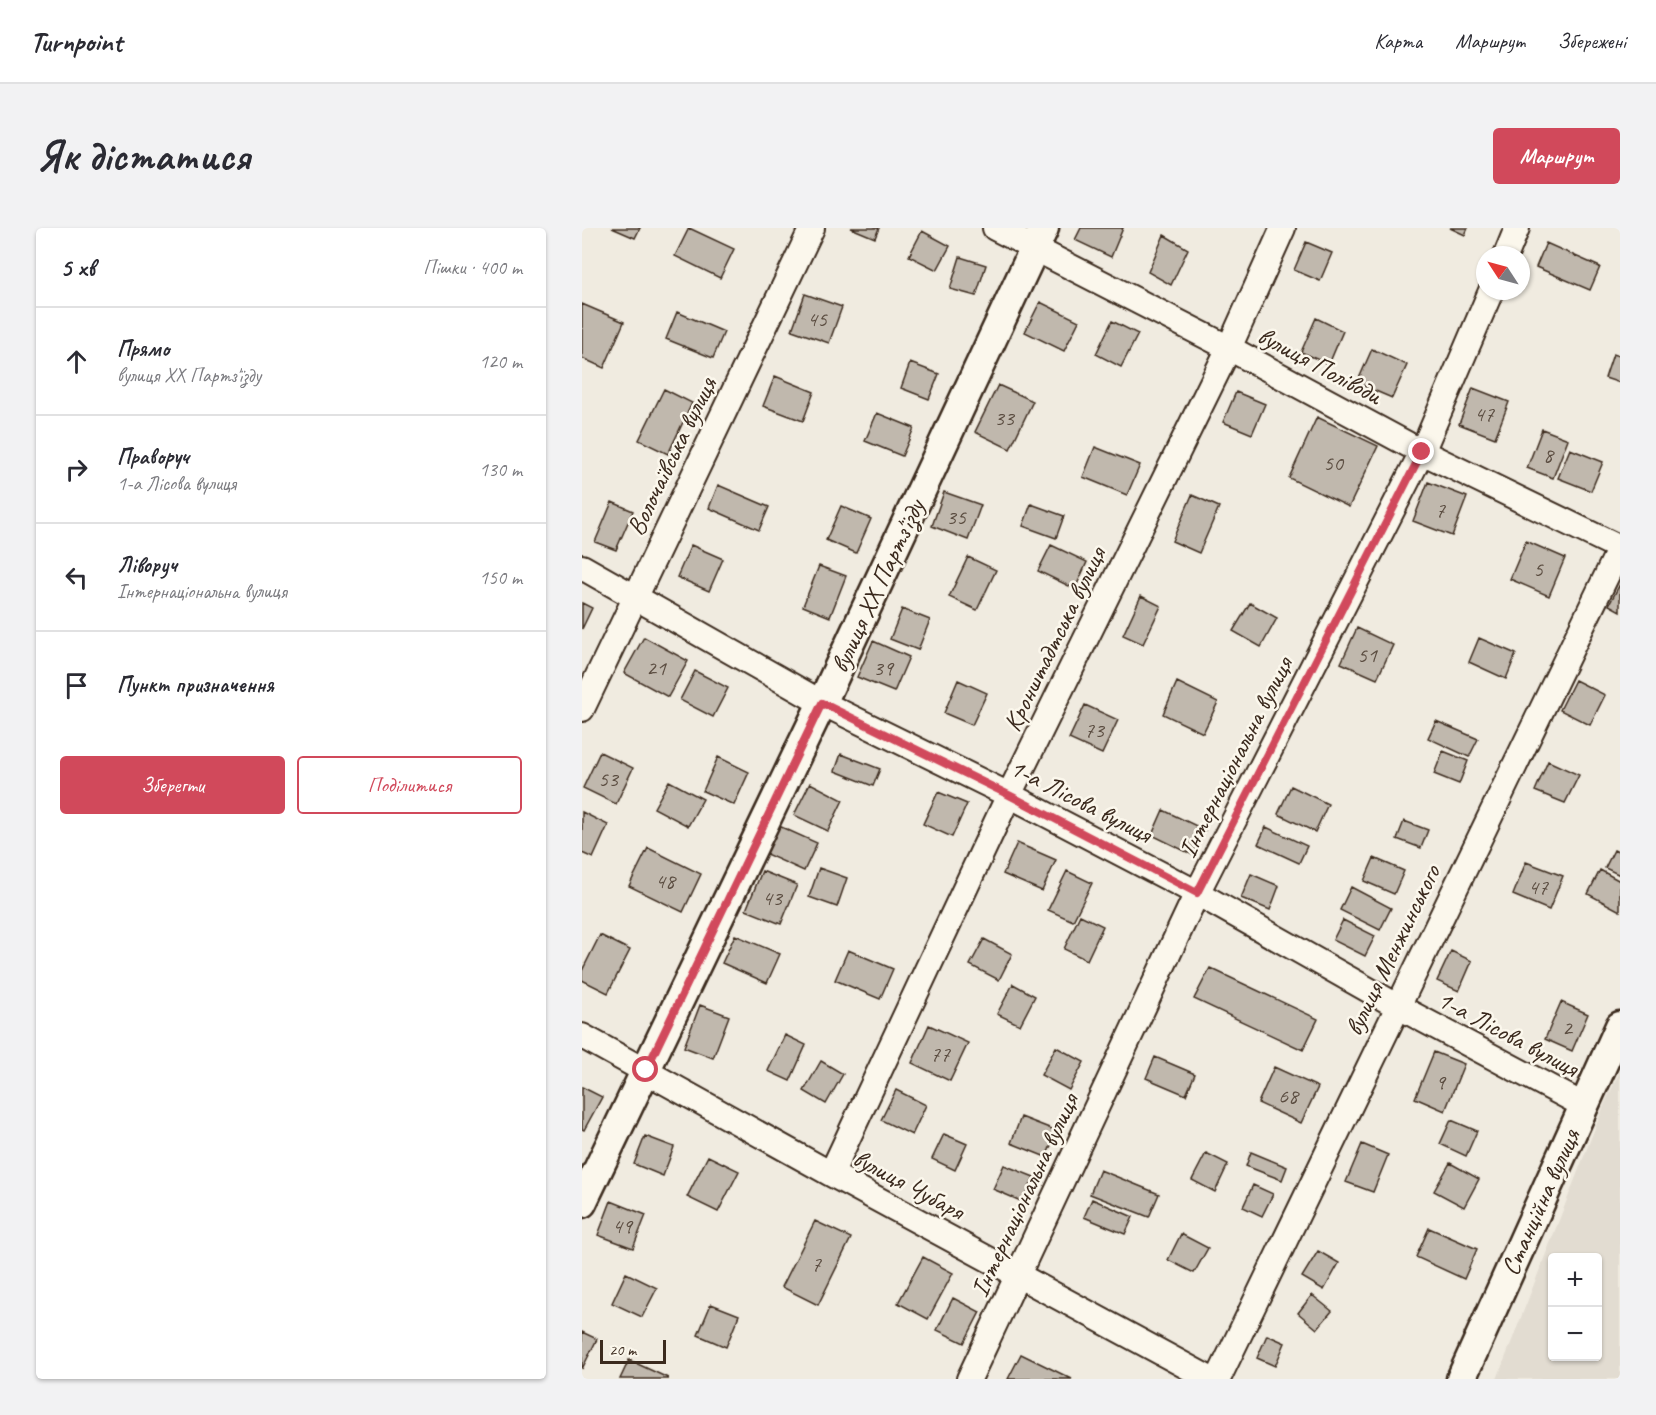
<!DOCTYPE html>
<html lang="uk">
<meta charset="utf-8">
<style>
:root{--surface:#fff;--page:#f2f2f3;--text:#2b2b33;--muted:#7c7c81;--line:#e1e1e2;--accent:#d1495b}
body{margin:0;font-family:Caveat,sans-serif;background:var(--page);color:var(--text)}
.controls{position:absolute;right:18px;bottom:18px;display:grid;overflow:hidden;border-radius:6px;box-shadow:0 2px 4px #0004}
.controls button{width:54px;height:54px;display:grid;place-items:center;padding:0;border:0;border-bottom:2px solid var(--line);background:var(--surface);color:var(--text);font:30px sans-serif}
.compass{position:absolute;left:894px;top:18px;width:54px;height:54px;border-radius:50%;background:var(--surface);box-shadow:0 2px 4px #0004;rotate:306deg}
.scale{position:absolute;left:18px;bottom:15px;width:66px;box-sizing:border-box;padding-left:6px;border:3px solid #3b2a1e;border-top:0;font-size:16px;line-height:21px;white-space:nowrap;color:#3b2a1e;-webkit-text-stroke:4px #fbf7ec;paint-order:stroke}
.stop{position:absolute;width:18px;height:18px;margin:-14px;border:4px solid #d1495b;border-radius:50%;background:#fff}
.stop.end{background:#d1495b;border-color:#fff;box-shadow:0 2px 6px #0008}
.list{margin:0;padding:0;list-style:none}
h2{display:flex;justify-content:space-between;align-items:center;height:78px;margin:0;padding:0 24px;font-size:26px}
h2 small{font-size:20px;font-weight:400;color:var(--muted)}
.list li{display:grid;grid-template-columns:39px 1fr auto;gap:18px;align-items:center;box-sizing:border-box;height:108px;padding:0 24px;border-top:2px solid var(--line)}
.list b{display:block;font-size:22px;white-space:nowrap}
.list p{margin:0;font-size:20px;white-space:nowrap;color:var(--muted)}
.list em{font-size:20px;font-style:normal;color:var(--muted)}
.actions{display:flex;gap:12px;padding:18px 24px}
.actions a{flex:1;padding:14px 0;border:2px solid var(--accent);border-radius:6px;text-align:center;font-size:21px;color:var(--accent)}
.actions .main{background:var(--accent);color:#fff}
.icon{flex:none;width:33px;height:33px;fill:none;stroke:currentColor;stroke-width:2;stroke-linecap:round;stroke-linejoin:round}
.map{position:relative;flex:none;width:1038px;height:1151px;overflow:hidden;border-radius:6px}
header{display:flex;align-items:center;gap:36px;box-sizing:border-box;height:84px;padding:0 30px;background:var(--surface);border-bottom:2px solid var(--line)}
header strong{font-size:28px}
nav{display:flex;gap:33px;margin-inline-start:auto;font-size:21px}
.intro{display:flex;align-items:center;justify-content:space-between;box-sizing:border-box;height:144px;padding:0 36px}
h1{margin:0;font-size:42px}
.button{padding:15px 27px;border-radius:6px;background:var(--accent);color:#fff;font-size:21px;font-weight:700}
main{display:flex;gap:36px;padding:0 36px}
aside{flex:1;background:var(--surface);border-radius:6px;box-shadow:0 2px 4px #0004}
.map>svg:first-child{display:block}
.built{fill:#e2dcd1;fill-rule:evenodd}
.building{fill:#c0b8ad;stroke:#3b2a1e;stroke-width:1.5}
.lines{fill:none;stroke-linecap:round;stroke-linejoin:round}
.minor-casing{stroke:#3b2a1e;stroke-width:28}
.tertiary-casing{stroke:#3b2a1e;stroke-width:33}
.minor{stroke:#fbf7ec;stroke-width:24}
.tertiary{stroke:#fbf7ec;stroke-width:28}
.route{stroke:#d1495b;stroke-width:8}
.labels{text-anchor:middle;stroke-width:5;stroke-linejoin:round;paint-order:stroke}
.number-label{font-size:22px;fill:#5c4e42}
.street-label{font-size:26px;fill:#3b2a1e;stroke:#fbf7ec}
</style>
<header>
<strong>Turnpoint</strong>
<nav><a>Карта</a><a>Маршрут</a><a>Збережені</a></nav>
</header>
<div class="intro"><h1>Як дістатися</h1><a class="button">Маршрут</a></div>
<main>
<aside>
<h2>5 хв<small>Пішки · 400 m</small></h2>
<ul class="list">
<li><svg class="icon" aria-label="ahead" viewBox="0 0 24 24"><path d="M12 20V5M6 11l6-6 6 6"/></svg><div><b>Прямо</b><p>вулиця XX Партз'їзду</p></div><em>120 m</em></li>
<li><svg class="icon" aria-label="right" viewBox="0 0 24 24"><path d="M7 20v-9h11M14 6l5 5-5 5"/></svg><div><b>Праворуч</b><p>1-а Лісова вулиця</p></div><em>130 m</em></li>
<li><svg class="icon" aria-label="left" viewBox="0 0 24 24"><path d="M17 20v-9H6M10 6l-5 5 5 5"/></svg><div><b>Ліворуч</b><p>Інтернаціональна вулиця</p></div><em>150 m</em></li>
<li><svg class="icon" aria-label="arrive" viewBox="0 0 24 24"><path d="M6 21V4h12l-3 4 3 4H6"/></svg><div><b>Пункт призначення</b></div></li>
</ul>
<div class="actions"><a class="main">Зберегти</a><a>Поділитися</a></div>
</aside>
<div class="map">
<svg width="1038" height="1151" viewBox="0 0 1038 1151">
<rect width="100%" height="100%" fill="#f0ebe0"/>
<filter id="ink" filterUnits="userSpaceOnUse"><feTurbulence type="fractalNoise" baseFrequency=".0167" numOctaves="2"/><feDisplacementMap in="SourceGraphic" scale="12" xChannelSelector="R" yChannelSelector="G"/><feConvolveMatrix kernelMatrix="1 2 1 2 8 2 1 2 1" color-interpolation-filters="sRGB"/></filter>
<g filter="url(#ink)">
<path class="built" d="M1038 843V1151H915L1022 877ZM970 1030H1016V1128H970Z"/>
<path class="building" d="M30 0H58L53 10Z
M107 0 152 21 138 50 93 28Z
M269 0H297L293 10Z
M499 0H541L529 29 493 12Z
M868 0H886L883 7Z
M340 3 368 18 355 42 327 28Z
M582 7 606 21 589 57 566 44Z
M724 14 750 25 738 53 712 42Z
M964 15 1018 39 1008 62 954 39Z
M378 29 404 37 394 68 368 61Z
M223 66 260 79 247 115 210 102Z
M458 74 497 93 482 123 443 104Z
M0 76 42 94 22 140 0 130Z
M95 84 142 104 131 130 84 111Z
M734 90 761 103 747 136 719 124Z
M530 93 556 106 539 139 514 126Z
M790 121 825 137 810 170 775 155Z
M1031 126 1038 128V155L1023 150Z
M328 135 357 146 347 171 319 160Z
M193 148 232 164 221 193 181 178Z
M416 157 451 173 428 221 393 204Z
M891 160 927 174 913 210 877 196Z
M82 161 110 175 86 226 57 212Z
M654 164 683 176 670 206 641 194Z
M295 185 332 200 320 228 283 213Z
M735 189 796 218 767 279 707 250Z
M960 201 986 211 971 250 945 240Z
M513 219 558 237 545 267 501 249Z
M988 221 1021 234 1009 263 976 250Z
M846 254 885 269 870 308 831 293Z
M136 257 187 279 177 302 127 280Z
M362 264 399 277 386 312 350 298Z
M610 267 637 279 617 325 590 313Z
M30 274 51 283 34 322 13 314Z
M449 276 482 288 474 310 441 298Z
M259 278 289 291 274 325 244 312Z
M944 313 983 330 967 368 928 351Z
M109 317 141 331 127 363 95 349Z
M469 317 505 334 493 361 456 343Z
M386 329 414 342 395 382 367 369Z
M237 338 264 348 248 389 221 378Z
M1038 356V383L1027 377Z
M559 368 579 378 561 416 541 407Z
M0 375 10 380 0 401Z
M668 375 695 390 679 419 651 403Z
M320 381 348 392 336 422 308 411Z
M775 400 811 417 795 451 759 435Z
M62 409 106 433 86 469 42 445Z
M897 410 934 426 924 451 887 434Z
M291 413 327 429 312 464 275 449Z
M113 443 146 460 131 489 98 472Z
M376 452 405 465 390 497 362 485Z
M993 452 1023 467 1008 497 978 482Z
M595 454 636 474 621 505 581 486Z
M503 477 536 492 520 526 487 511Z
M854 493 896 511 887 529 846 510Z
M861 523 886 533 877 556 852 546Z
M18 524 51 540 34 576 1 560Z
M259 526 298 541 291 558 253 543Z
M136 529 167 544 152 577 121 563Z
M966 533 997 547 983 575 953 563Z
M87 553 121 571 106 598 72 580Z
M228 555 261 572 246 603 212 587Z
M709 558 746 576 733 604 696 586Z
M356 564 385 576 370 609 341 596Z
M581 582 623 602 611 627 570 607Z
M0 584 26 597 11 630 0 625Z
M822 593 846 602 839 620 815 611Z
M197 598 235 615 222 643 184 626Z
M684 599 725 618 717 635 676 616Z
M435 615 474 632 460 663 421 646Z
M66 620 119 646 101 684 47 658Z
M1032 622 1038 625V647L1023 640Z
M792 630 822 643 812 666 782 653Z
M944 634 981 648 967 682 931 667Z
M237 640 265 650 255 679 227 669Z
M1018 642 1038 653V683L1006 666Z
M180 643 215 657 199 696 164 682Z
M485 643 510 655 491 693 466 682Z
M669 646 697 658 688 682 659 670Z
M769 659 809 680 798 702 758 682Z
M498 687 521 698 505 732 482 721Z
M761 692 793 708 783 728 751 712Z
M18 707 48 722 26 765 0 752V743Z
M153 707 198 726 185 755 140 735Z
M402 711 430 726 417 752 388 737Z
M266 722 311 741 298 771 253 752Z
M869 723 890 733 877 763 855 753Z
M628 740 736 791 721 822 612 771Z
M431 756 453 768 438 797 415 786Z
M979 774 1006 786 990 823 963 811Z
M118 777 147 788 131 830 102 819Z
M347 797 386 815 368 853 330 835Z
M203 807 224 817 208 853 186 843Z
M474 819 502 834 487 862 459 847Z
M852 824 882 836 863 883 833 870Z
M573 829 613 846 604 867 564 850Z
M239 833 261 846 244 876 222 863Z
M692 839 736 859 719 895 676 875Z
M0 859 20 869 2 902 0 901Z
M314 862 344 877 330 907 299 892Z
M439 889 475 903 464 929 429 915Z
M869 892 895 903 884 928 858 916Z
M362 906 385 916 373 942 350 931Z
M63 908 92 919 81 948 52 936Z
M780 916 806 927 791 964 764 954Z
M669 924 705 939 700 952 664 938Z
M624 925 646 936 633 964 610 952Z
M126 928 157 943 136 984 105 969Z
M868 935 897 951 882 979 852 963Z
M422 937 452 949 441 974 411 961Z
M518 942 577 966 567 989 508 966Z
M671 957 691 966 680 988 661 979Z
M510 971 551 989 543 1006 502 989Z
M29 973 64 987 51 1020 16 1007Z
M233 993 269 1010 236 1077 200 1059Z
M847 1000 895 1021 882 1051 834 1029Z
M599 1006 626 1020 612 1045 586 1032Z
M736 1023 757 1035 742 1062 720 1049Z
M341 1029 371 1045 346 1091 316 1075Z
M44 1045 75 1060 60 1089 30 1075Z
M730 1067 750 1083 735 1101 716 1085Z
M371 1070 398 1084 382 1115 355 1102Z
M129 1076 157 1087 144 1119 116 1107Z
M0 1104 15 1111 0 1141Z
M685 1107 703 1115 693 1138 675 1130Z
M439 1126 490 1151H426Z
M47 1132 86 1150V1151H38Z"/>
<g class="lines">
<g class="minor-casing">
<path id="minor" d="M413 0 647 120 840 224 1038 320
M924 27 935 0
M0 339 240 475 427 567 615 665 815 778 1001 877
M0 481 230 0
M0 808 249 946 628 1151
M249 946 427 567 647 120 701 0
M387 1151 615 665 840 224 909 63
M636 1151 1038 320"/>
</g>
<g class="tertiary-casing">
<path id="tertiary" d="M0 975 240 475 462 0
M879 1151 1038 798"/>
</g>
<use href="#minor" class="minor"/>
<use href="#tertiary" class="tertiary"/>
</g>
</g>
<g class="lines" filter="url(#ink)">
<path class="route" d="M64 842 240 475 427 567 615 665 840 224"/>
</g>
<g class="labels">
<g class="number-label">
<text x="235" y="98">45</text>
<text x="902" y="193">47</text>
<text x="422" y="197">33</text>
<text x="966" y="234">8</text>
<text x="751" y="242">50</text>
<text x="858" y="289">7</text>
<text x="374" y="296">35</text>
<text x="956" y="348">5</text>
<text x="785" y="434">51</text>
<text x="74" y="447">21</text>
<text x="301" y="447">39</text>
<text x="512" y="509">73</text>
<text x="26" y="558">53</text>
<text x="83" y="660">48</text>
<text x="956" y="666">47</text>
<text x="190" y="677">43</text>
<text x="985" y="807">2</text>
<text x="358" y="833">77</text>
<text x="858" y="861">9</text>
<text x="706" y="875">68</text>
<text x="40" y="1005">49</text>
<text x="234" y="1043">7</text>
</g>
<g class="street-label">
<text transform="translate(738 137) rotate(28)" y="9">вулиця Поліводи</text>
<text transform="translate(89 228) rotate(-64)" y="9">Волочаївська вулиця</text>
<text transform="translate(295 358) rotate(-65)" y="9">вулиця XX Партз'їзду</text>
<text transform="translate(472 411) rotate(-64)" y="9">Кронштадтська вулиця</text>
<text transform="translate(653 529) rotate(-63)" y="9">Інтернаціональна вулиця</text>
<text transform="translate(499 572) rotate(27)" y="9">1-а Лісова вулиця</text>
<text transform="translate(810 722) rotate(-64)" y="9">вулиця Менжинського</text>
<text transform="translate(926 805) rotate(28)" y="9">1-а Лісова вулиця</text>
<text transform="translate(327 956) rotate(28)" y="9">вулиця Чубаря</text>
<text transform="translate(442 967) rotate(-65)" y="9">Інтернаціональна вулиця</text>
<text transform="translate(958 974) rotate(-66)" y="9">Станційна вулиця</text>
</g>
</g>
</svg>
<div class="controls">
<button>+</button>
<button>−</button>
</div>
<svg class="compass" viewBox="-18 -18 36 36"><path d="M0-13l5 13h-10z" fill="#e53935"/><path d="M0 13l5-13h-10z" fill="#7c7c81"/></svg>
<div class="scale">20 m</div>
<div class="stop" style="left:64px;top:842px"></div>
<div class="stop end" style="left:840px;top:224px"></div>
</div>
</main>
